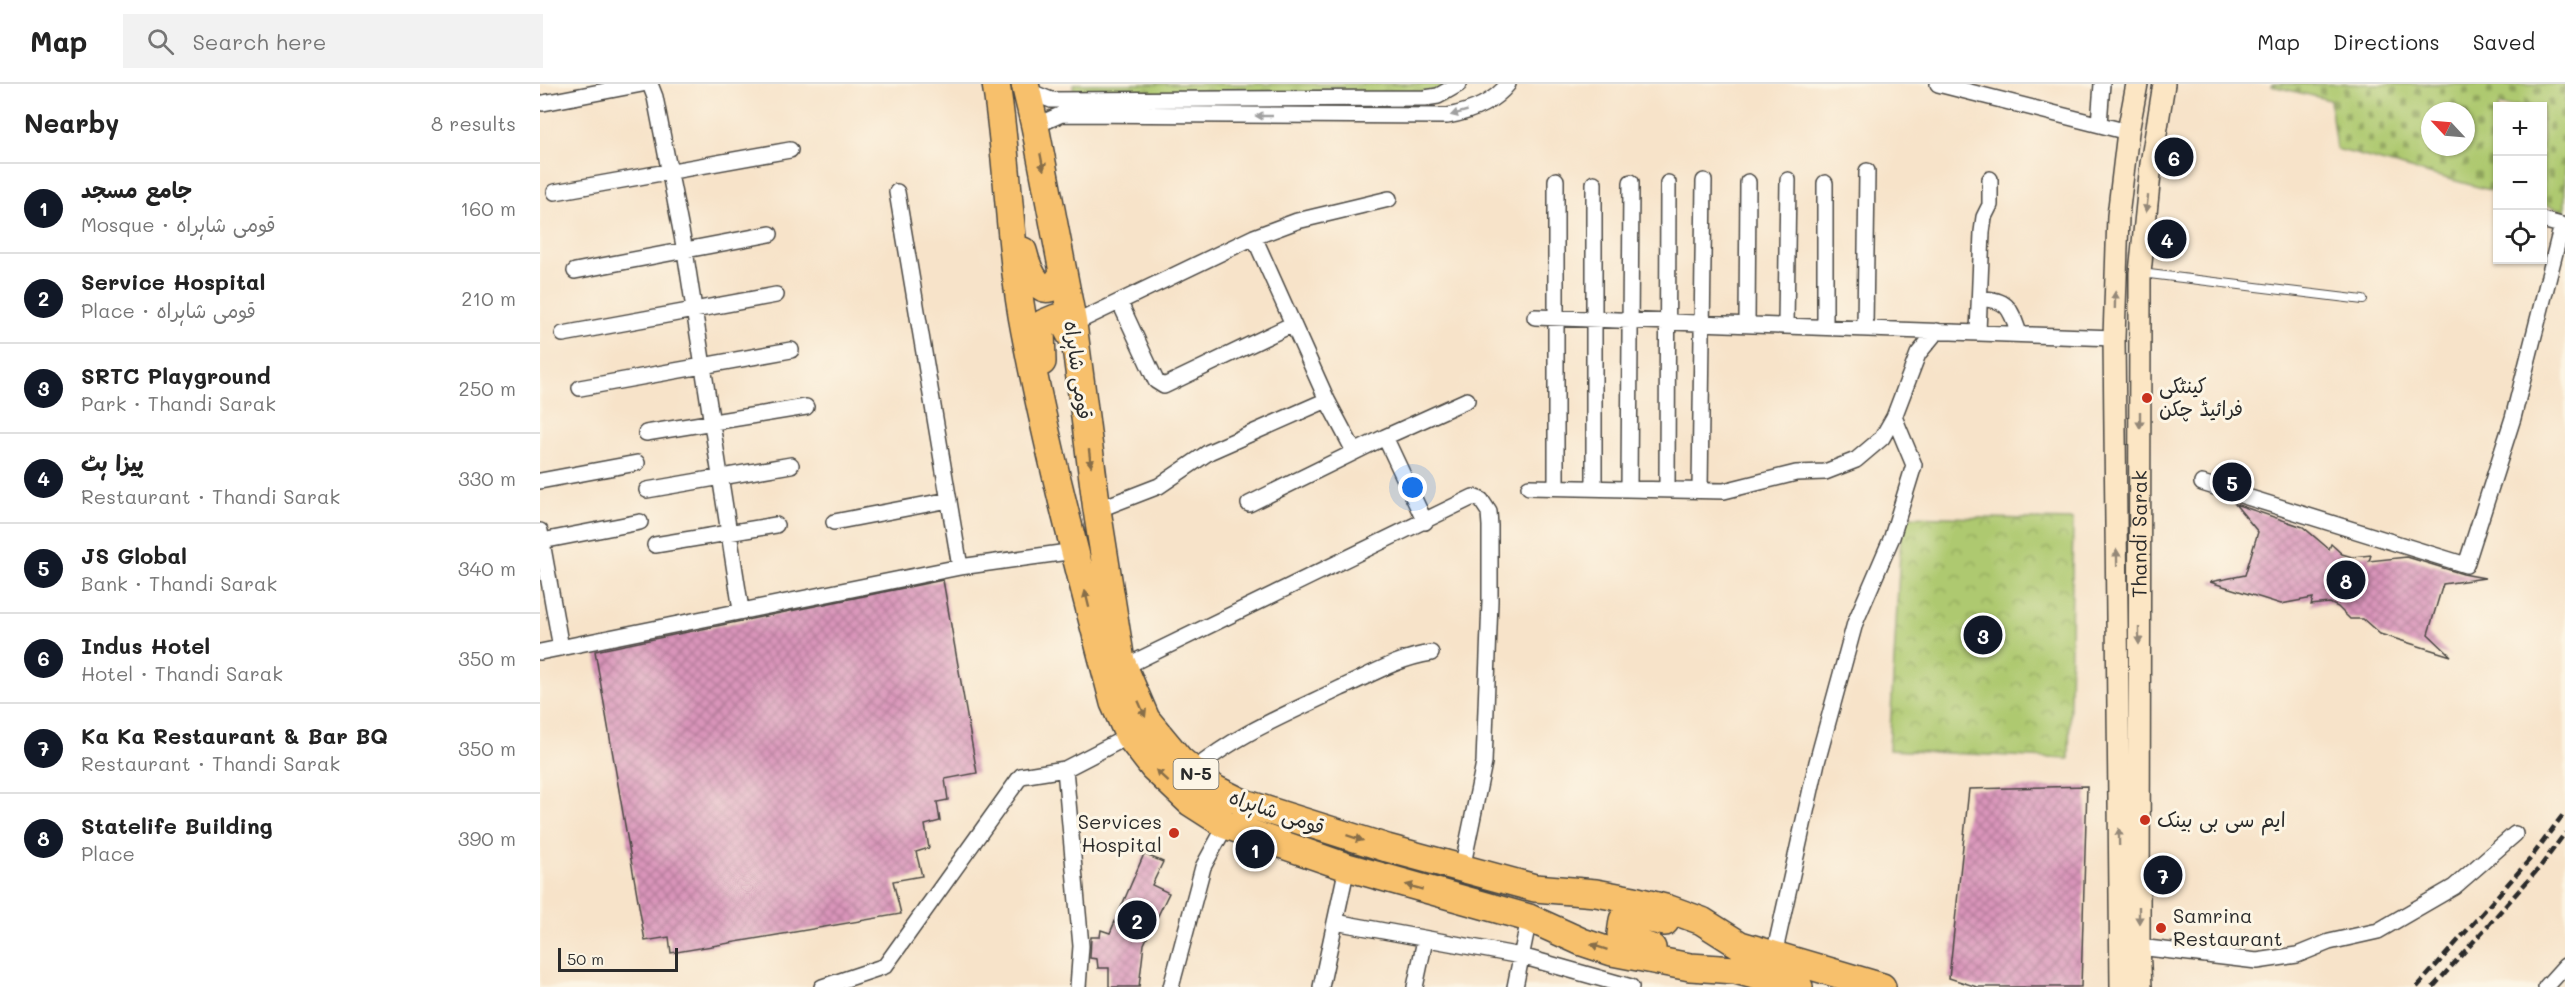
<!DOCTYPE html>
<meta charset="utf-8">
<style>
:root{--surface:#fff;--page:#f2f2f2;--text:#222;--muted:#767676;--line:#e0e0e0;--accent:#111827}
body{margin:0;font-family:Mali,"Playpen Sans Arabic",sans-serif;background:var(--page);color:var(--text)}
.controls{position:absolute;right:18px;top:18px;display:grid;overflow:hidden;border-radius:0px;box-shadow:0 2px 4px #0004}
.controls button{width:54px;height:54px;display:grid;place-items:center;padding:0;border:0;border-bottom:2px solid var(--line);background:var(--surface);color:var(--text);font:30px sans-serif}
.compass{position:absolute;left:1881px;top:18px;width:54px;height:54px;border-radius:50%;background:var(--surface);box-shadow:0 2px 4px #0004;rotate:296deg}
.scale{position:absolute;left:18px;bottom:15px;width:120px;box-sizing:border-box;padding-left:6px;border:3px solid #2b2b2b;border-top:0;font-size:16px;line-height:21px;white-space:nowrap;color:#2b2b2b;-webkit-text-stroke:4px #fcf5e5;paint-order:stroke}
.you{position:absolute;left:873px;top:404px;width:21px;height:21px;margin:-15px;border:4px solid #fff;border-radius:50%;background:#1a73e8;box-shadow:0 0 0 9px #1a73e833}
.badge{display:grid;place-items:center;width:39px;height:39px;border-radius:50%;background:var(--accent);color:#fff;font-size:20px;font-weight:700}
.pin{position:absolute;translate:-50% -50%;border:3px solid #fff;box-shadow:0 2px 6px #0006}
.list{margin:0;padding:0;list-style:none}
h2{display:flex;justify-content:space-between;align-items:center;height:78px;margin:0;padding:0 24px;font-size:26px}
h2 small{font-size:20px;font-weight:400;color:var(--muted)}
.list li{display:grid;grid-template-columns:39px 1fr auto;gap:18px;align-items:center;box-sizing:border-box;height:90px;padding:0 24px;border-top:2px solid var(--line)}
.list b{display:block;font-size:22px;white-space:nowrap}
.list p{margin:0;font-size:20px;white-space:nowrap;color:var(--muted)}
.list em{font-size:20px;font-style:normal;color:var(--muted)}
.icon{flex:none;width:33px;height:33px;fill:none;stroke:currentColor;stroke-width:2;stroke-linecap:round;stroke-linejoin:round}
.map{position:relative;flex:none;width:2025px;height:903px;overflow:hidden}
header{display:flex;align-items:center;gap:36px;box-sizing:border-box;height:84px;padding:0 30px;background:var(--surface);border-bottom:2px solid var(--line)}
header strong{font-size:28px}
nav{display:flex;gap:33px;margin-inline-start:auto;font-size:21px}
.search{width:420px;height:54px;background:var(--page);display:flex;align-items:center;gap:15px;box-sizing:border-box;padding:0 21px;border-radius:0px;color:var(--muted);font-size:22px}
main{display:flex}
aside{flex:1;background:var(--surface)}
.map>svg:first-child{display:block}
.cemetery{fill:url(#cemetery-stones);stroke:#6c7a4e;stroke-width:1.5;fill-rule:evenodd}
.park{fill:url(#park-crowns);stroke:#6c7a4e;stroke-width:1.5}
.building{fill:url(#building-cross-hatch)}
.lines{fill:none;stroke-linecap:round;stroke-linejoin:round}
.lane-casing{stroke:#4a4743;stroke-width:10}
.street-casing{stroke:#4a4743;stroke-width:18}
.secondary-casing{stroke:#4a4743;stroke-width:24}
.highway-casing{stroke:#4a4743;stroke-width:30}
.lane{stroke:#fff;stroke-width:8}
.street{stroke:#fff;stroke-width:15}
.secondary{stroke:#fce6c4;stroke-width:21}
.highway{stroke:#f7c06c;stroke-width:27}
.rail{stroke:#2b2b2b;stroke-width:4.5;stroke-dasharray:9 4.5;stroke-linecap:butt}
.oneway{fill:#a0a0a0}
.oneway2{fill:#876e48}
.oneway3{fill:#948878}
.poi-dot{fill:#c8321e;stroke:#fcf5e5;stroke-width:2}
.labels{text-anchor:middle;stroke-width:6;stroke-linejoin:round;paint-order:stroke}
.shield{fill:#fcf5e5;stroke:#6a6863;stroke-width:1.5}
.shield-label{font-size:18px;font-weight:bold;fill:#2b2b2b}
.street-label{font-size:20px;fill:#2b2b2b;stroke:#fcf5e5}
.poi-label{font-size:20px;fill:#2b2b2b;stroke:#fcf5e5;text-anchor:start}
</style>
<header>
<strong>Map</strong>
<div class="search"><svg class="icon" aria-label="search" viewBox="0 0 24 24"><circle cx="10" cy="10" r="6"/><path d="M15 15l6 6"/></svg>Search here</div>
<nav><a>Map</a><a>Directions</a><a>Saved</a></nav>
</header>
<main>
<aside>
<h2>Nearby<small>8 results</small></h2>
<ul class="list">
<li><span class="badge">1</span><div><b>جامع مسجد</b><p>Mosque · قومی شاہراہ</p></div><em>160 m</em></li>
<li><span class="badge">2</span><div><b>Service Hospital</b><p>Place · قومی شاہراہ</p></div><em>210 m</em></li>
<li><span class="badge">3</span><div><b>SRTC Playground</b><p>Park · Thandi Sarak</p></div><em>250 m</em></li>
<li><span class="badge">4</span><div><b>پیزا ہٹ</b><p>Restaurant · Thandi Sarak</p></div><em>330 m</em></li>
<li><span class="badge">5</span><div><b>JS Global</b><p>Bank · Thandi Sarak</p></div><em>340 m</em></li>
<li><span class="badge">6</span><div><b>Indus Hotel</b><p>Hotel · Thandi Sarak</p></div><em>350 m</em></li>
<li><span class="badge">7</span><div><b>Ka Ka Restaurant &amp; Bar BQ</b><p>Restaurant · Thandi Sarak</p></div><em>350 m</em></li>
<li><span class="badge">8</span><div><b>Statelife Building</b><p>Place</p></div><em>390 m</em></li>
</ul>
</aside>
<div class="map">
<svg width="2025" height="903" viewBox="0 0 2025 903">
<defs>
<pattern id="cemetery-stones" width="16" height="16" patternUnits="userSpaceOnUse" patternTransform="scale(1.5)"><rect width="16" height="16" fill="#aec970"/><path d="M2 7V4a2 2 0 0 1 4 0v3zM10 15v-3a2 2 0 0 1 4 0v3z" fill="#8ea35c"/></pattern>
<pattern id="park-crowns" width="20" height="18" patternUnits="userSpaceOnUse" patternTransform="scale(1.5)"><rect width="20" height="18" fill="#aec970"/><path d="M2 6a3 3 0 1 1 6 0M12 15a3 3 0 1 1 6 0" fill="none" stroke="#8ea35c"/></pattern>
<pattern id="building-cross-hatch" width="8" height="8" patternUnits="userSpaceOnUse" patternTransform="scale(1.5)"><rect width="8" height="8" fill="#d994ba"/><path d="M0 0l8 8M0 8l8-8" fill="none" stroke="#b07997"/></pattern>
</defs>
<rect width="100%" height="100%" fill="#fcf5e5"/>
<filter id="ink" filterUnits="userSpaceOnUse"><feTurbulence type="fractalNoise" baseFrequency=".0167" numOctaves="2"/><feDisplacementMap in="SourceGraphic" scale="12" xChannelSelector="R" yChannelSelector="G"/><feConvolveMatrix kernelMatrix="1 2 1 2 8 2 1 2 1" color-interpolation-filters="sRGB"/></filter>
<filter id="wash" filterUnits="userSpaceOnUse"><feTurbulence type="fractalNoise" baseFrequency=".008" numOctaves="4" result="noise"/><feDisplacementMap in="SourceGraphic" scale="24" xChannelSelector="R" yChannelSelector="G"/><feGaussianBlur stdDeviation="1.35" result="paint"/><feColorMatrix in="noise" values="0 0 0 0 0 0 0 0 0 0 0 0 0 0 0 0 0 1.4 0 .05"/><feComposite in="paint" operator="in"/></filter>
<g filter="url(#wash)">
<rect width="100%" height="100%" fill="#f7e3c9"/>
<path class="cemetery" d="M1733 0H2025V127L2003 120 2002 22H1958L1957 108 1796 65 1790 16 1732 2ZM1890 27H1926V63H1890Z"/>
<path class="park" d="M533 0H916L905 18 534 10Z
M1362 432 1533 436 1529 675 1349 666Z"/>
<g id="blocks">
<path class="building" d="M1695 420 1763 443 1789 465 1791 460 1802 470 1812 473 1831 471 1829 477 1867 473 1923 490 1945 494 1903 500 1888 550 1911 572 1840 550 1823 535H1810L1798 523 1790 519 1771 521 1773 514 1741 520 1670 498 1705 491 1718 448Z
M403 496 437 689 405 695 408 716 397 718 400 737 385 741 389 764 376 768 382 792 353 797 361 830 131 869 129 853 105 857 55 567Z
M1547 702 1541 903H1437L1409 894 1429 705Z
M604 770 623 778 612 801 629 809 604 860 599 903H569V884H558L557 875 550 874 551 853H560L561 846 570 849Z"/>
</g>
</g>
<g filter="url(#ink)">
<use href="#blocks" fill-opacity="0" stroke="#4a4743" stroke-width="1.5"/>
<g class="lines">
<g class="lane-casing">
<path id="lane" d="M1601 189 1823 216"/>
</g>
<g class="street-casing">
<path id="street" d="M110 0 115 13 145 167 201 526
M1398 0 1588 48
M486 6 511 16 885 14 898 12 919 0
M3 19 102 0
M1559 40 1562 0
M495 42 522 30 907 32C930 28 953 19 968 0
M15 108 250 66
M357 108 420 483
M2002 136 2025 142
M714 153 787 316 814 367
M35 187 230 150
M1440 215C1468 215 1470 224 1479 249
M580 219 616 297 624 302 753 240
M995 233 1574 254
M533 240 714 153 757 137 849 115
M1207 240 1208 98
M1246 241 1248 96
M1285 243V99
M1325 244 1327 87
M1438 248 1442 148 1444 133 1450 121V95
M23 250 236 211
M40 304 251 266
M106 349 266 323
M845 353 885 438
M0 397 97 379
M1662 399 1926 481 1973 334 2022 141
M989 403 1184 407 1256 389 1285 388 1316 376 1342 354 1354 333 1378 270 1397 247
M1016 403V96
M1054 404V99
M1089 405 1091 98
M107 406 251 381
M1127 406 1128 99
M1160 406 1164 97
M709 420 845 353 927 316
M557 426 619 402 669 368 787 316
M294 438 409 416
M0 447 21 564
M2 457 100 438
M115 461 236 441
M0 568 420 483 535 467
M584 583 933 413 941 416 949 428 950 442V517L944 679 922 785
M525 685 541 862 538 903
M653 687C696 650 750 629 801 604 830 591 858 574 891 569
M795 838 981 872 1091 903
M1599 863 1717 877 1757 871 1789 858 1838 847 1914 803 1975 750
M1234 871 1277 678 1315 539 1352 453 1374 381 1354 333
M282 903 345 882 481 692 525 685 589 652
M631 903 663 783 686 741
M781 903 807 783
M875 903 885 856
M975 903 989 834
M2006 903 2025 882"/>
</g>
<g class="secondary-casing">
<g id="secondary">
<path d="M1581 903 1574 254 1578 132 1588 48 1597 0"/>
<path id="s1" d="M1601 903 1599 863 1600 189 1611 80 1624 0"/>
</g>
</g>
<g class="highway-casing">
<path id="highway" d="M456 0C469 82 469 166 485 248 509 373 542 496 574 619L589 652 613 683 650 718 686 741 807 783 989 834 1042 858 1072 868 1150 883 1195 886 1259 903
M485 0 495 42 533 240 557 426 581 577 606 635 640 676 675 705 701 718 847 764 995 804 1056 809 1094 816 1129 825 1162 837 1200 861 1342 903
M483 167C488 187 504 226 523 189
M502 278 501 246 504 239 516 234 524 239 535 259
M1112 864 1085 855 1081 850 1083 836 1094 832 1125 838"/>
</g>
<use href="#lane" class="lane"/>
<use href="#street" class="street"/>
<use href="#secondary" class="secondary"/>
<use href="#highway" class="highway"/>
<path class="rail" d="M1877 903 1990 775 2025 728
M1893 903 2000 783 2025 749"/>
</g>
<defs><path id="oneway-solid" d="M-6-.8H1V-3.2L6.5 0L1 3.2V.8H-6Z" transform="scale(1.5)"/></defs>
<g class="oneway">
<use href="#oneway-solid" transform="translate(919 29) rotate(164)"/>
<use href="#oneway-solid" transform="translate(724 32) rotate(-180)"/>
</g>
<g class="oneway2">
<use href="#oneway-solid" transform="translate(502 78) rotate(79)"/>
<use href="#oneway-solid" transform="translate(550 374) rotate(83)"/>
<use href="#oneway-solid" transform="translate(547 515) rotate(-104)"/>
<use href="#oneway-solid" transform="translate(602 625) rotate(66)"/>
<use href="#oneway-solid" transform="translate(622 692) rotate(-137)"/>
<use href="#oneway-solid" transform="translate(815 754) rotate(18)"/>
<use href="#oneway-solid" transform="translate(874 803) rotate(-164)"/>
<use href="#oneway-solid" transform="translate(1059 863) rotate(-161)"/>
</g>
<g class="oneway3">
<use href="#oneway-solid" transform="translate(1607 120) rotate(97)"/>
<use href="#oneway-solid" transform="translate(1575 216) rotate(-89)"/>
<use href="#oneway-solid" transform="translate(1600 336) rotate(90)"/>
<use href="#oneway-solid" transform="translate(1577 474) rotate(-91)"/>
<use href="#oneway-solid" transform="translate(1599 552) rotate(90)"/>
<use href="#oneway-solid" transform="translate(1579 753) rotate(-91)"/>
<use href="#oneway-solid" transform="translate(1599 831) rotate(90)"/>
</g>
</g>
<g class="poi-dot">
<circle cx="1607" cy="314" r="6"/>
<circle cx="1605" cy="736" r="6"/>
<circle cx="634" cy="749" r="6"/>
<circle cx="1621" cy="844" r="6"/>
</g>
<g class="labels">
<rect class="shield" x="633.5" y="675" width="45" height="30" rx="4.5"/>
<g class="shield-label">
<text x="656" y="696">N-5</text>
</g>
<g class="street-label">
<text transform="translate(538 286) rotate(82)" y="7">قومی شاہراہ</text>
<text dy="7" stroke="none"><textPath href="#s1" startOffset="453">Thandi Sarak</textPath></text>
<text transform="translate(737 728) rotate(19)" y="7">قومی شاہراہ</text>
</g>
<g class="poi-label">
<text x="1619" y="309">کینٹکی<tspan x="1619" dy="23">فرائیڈ چکن</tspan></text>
<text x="1617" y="743">ایم سی بی بینک</text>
<text x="622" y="745" text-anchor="end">Services<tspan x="622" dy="23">Hospital</tspan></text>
<text x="1633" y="839">Samrina<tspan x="1633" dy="23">Restaurant</tspan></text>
</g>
</g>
</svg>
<div class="controls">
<button>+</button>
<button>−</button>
<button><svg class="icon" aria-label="locate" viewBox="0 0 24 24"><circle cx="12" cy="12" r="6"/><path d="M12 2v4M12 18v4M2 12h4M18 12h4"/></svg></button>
</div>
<svg class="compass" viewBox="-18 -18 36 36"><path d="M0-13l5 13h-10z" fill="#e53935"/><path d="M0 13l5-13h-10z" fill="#767676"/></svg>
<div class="scale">50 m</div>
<div class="you"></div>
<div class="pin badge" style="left:715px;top:765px">1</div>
<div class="pin badge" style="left:597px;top:836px">2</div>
<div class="pin badge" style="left:1443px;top:551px">3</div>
<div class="pin badge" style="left:1627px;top:155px">4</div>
<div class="pin badge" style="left:1692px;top:398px">5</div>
<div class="pin badge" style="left:1634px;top:73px">6</div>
<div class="pin badge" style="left:1623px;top:791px">7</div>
<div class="pin badge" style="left:1806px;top:496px">8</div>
</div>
</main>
